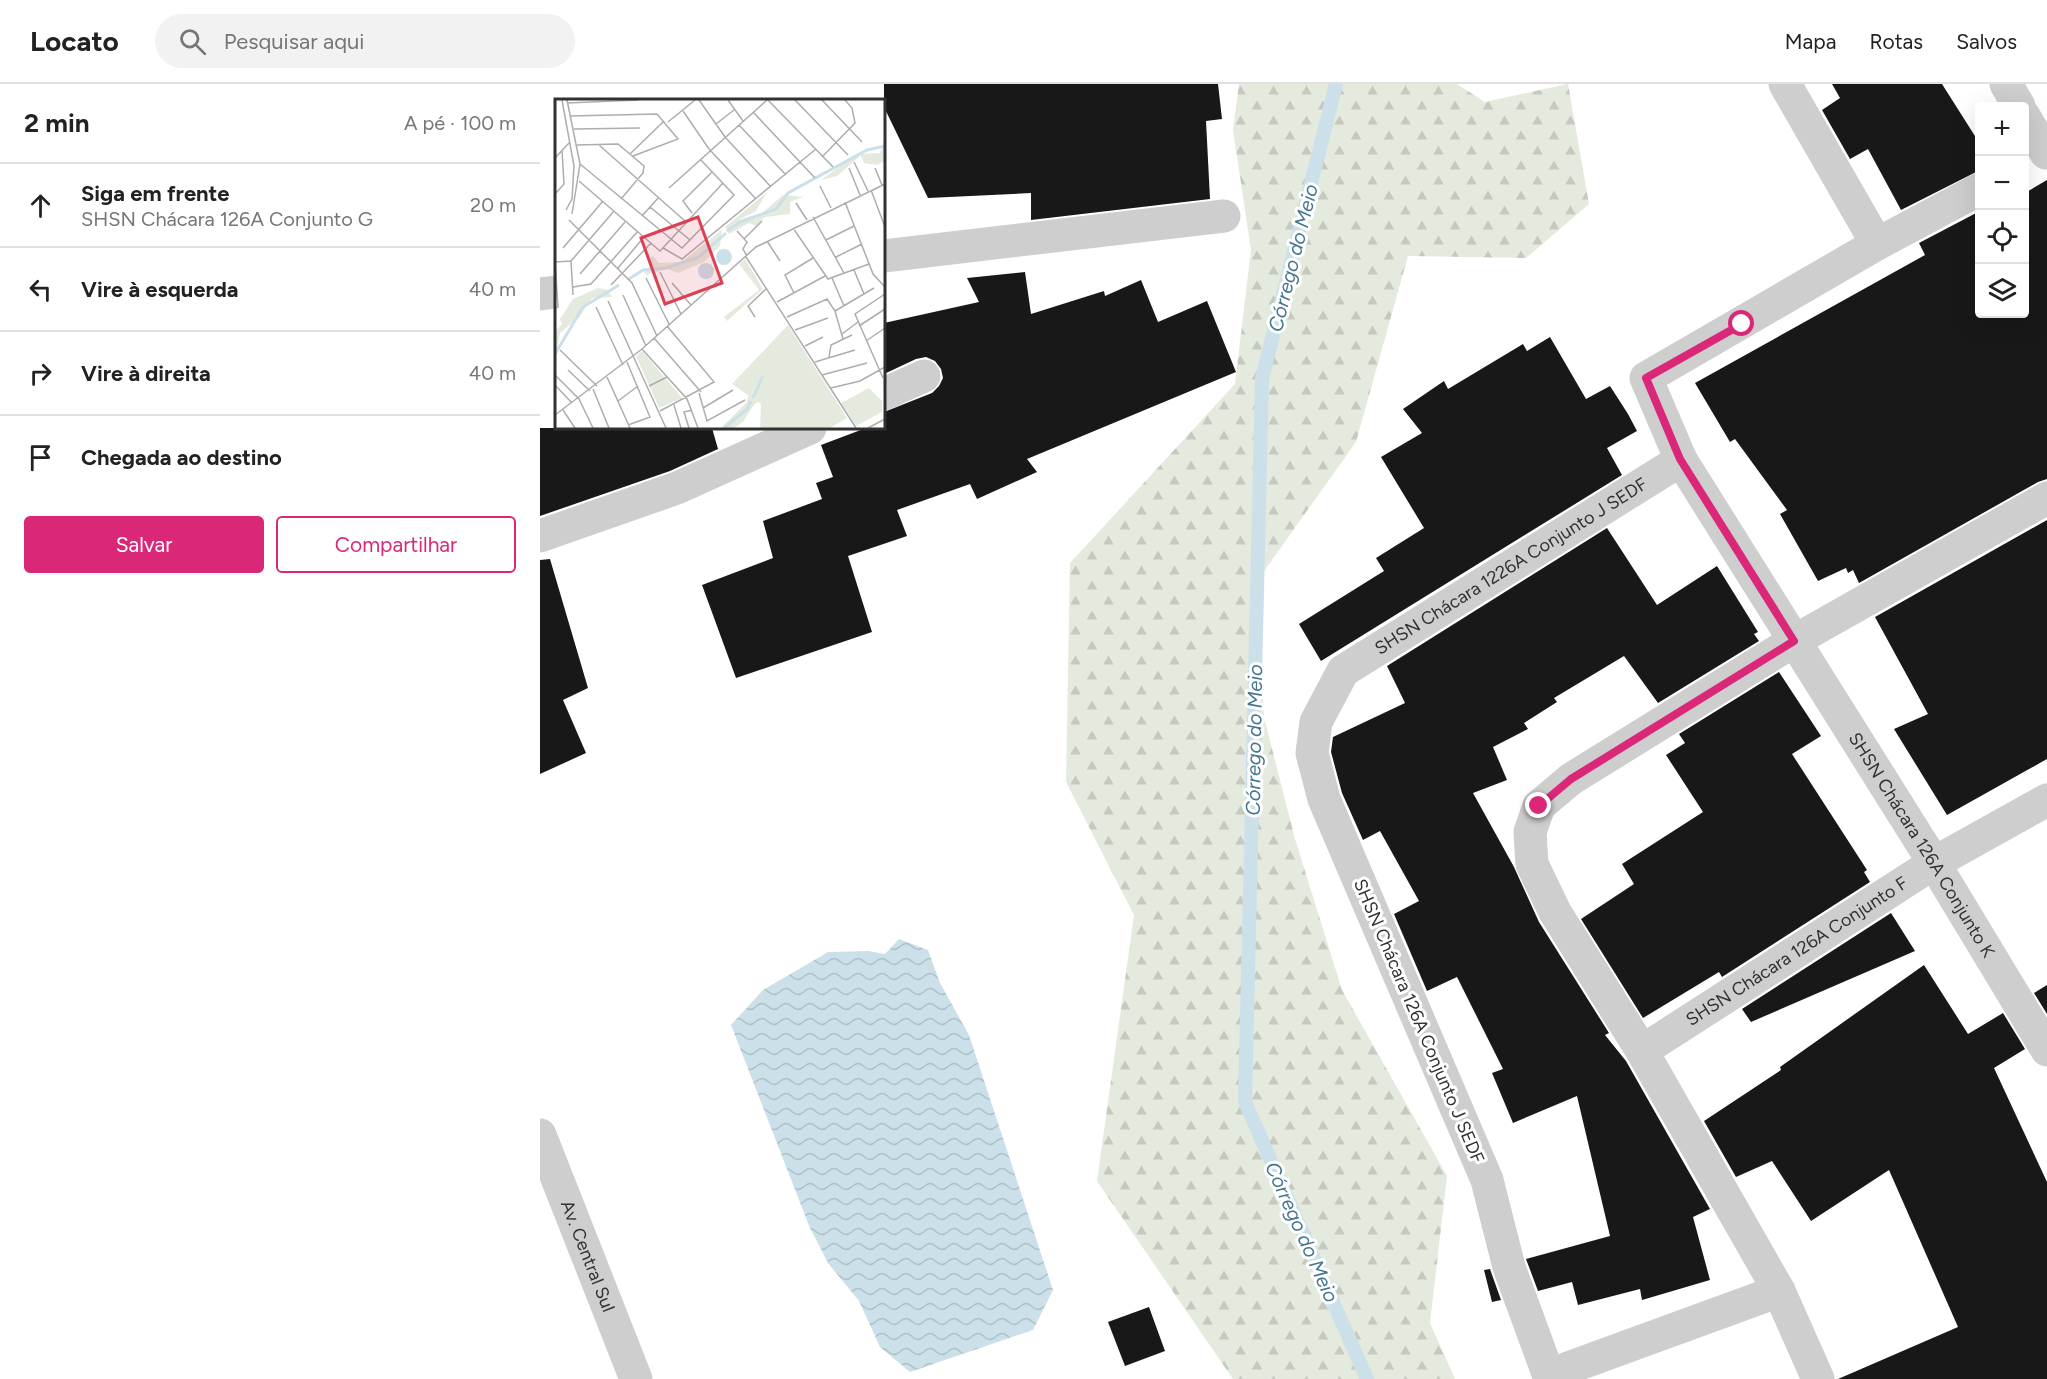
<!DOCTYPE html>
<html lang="pt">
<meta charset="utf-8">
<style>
:root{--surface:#fff;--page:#f2f2f2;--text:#222;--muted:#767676;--line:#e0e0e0;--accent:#db2777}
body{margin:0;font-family:Figtree,sans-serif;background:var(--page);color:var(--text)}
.controls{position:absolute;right:18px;top:18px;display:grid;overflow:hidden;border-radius:6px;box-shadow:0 6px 24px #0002}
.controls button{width:54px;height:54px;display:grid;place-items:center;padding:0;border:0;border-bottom:2px solid var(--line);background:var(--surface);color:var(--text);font:30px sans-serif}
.stop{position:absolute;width:18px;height:18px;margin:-14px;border:4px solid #db2777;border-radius:50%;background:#fff}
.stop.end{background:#db2777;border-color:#fff;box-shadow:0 2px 6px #0008}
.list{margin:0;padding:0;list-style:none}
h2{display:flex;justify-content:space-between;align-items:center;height:78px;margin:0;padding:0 24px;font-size:26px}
h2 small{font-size:20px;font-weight:400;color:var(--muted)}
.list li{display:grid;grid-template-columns:39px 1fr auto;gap:18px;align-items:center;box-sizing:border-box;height:84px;padding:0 24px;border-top:2px solid var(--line)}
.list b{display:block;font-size:22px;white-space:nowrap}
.list p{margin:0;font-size:20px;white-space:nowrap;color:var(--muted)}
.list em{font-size:20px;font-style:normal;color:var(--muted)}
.actions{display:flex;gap:12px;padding:18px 24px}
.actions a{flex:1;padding:14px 0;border:2px solid var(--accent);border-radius:6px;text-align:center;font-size:21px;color:var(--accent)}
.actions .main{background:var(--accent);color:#fff}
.icon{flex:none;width:33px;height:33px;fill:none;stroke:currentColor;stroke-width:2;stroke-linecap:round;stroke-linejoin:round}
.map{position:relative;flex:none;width:1507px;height:1295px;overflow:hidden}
header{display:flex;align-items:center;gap:36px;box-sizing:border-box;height:84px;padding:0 30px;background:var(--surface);border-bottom:2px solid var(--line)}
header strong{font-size:28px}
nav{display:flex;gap:33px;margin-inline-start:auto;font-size:21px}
.search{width:420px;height:54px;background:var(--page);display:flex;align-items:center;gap:15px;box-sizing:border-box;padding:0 21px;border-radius:33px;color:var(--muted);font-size:22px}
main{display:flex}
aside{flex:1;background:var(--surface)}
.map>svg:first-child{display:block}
.forest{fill:url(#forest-firs)}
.water{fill:url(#water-waves)}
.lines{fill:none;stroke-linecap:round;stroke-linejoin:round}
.stream{stroke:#cbe0e9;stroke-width:14}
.building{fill:#181818}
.minor{stroke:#cecece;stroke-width:33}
.route{stroke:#db2777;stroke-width:8}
.labels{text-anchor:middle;stroke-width:6;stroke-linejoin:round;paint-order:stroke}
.street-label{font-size:18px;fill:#313131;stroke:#fff}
.water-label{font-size:20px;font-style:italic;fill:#437690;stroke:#fff}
.inset-river{fill:none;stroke:#cbe0e9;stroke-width:3}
.inset-road{fill:none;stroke:#adadad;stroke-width:1.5}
.view{fill:#dc4055;fill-opacity:0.15;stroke:#dc4055;stroke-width:3}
.inset-edge{fill:none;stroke:#313131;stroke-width:3}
</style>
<header>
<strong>Locato</strong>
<div class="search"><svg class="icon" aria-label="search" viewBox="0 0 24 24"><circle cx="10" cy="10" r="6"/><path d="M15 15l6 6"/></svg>Pesquisar aqui</div>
<nav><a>Mapa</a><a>Rotas</a><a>Salvos</a></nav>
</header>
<main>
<aside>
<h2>2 min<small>A pé · 100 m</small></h2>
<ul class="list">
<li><svg class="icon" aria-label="ahead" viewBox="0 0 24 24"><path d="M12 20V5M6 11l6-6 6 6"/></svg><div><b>Siga em frente</b><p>SHSN Chácara 126A Conjunto G</p></div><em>20 m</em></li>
<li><svg class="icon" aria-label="left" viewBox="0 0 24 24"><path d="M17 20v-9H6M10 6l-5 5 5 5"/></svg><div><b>Vire à esquerda</b></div><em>40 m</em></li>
<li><svg class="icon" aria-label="right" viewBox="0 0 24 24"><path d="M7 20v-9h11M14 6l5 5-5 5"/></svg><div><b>Vire à direita</b></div><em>40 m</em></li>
<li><svg class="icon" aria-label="arrive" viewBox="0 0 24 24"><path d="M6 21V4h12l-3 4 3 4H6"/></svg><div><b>Chegada ao destino</b></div></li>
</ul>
<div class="actions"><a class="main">Salvar</a><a>Compartilhar</a></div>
</aside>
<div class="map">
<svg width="1507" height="1295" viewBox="0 0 1507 1295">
<defs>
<pattern id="forest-firs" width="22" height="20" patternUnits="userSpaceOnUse" patternTransform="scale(1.5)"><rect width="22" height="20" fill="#e5eade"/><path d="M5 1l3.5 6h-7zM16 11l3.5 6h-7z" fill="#c5c9bf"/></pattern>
<pattern id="water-waves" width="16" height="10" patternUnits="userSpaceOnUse" patternTransform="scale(1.5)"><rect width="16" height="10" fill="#cbe0e9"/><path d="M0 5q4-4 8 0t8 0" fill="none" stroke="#afc1c8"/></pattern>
</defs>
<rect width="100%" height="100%" fill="#fff"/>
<path class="forest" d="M699 0H917L945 18 1028 0 1049 120 986 174 868 172 816 358 717 497 724 633 755 755 802 906 907 1092 890 1239 915 1295H693L557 1097 594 831 526 698 530 479 695 300 711 166 693 46Z"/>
<path class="water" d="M359 855 388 866 400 899 429 951 513 1206 493 1246 370 1288 340 1263 319 1217 288 1179 270 1144 191 941 223 906 288 868 328 867 345 870Z"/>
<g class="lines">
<path class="stream" d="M796 0 722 295 705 1018 827 1295"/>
</g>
<path class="building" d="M344 0H678L682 35 666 37 670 115 491 136V109L388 114 344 23Z
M1292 0H1402L1440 60V86L1361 126 1328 65 1310 75 1282 26 1300 14Z
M1507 96V395L1498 398 1319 499 1313 486 1308 489 1306 484 1278 497 1240 430 1247 426 1195 355 1190 358 1155 299 1385 171 1379 159 1440 127V230H1485V109Z
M485 188 491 230 564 207 565 212 601 196 618 238 667 217 696 288 487 375 497 388 437 415 430 400 357 426 367 452 308 472 332 548 196 594 162 501 233 474 223 437 282 415 276 399 293 393 281 361 326 344H344V328L392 309 399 302 403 294 401 285 395 277 386 273 376 275 344 290V239L439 218 427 194Z
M1010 253 1046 315 1070 302 1088 330 1097 347 1067 364 1082 391 781 577 759 540 844 487 836 474 884 444 841 373 882 349 863 325 904 297 908 305 983 260 987 267Z
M0 344H172L178 365 130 387 0 432Z
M1507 436V675L1407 731 1354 645 1388 630 1335 533Z
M1067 444 1117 521 1177 482 1218 548 1214 550 1219 557 1118 619 1084 572 1014 614 1017 618 984 639 988 645 953 663 967 696 933 709 974 783 999 838 1069 949 1065 951 1086 977 1170 1125 1153 1133 1170 1196 1102 1216 1100 1205 1038 1221 1032 1198 998 1207 986 1175 1070 1152 1037 1012 973 1039 952 989 963 985 917 893 887 907 854 830 879 817 840 747 823 756 802 709 791 668 793 653 865 619 847 582Z
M10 475 48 604 23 616 46 669 0 690V476Z
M1239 588 1281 652 1252 670 1327 786 1324 788 1330 798 1182 893 1179 888 1103 934 1041 835 1094 800 1082 780 1163 728 1126 671 1145 659 1139 650Z
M1351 829 1375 867 1211 938 1202 925Z
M1384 881 1428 950 1463 929 1485 965 1454 984 1507 1098V1295H1298L1418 1243 1349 1086 1271 1137 1232 1077 1196 1093 1164 1037 1241 986 1240 983Z
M1507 901V930L1494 909Z
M950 1185 961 1216 952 1218 944 1186Z
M609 1223 625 1267 585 1282 568 1238Z"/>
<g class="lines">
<g class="minor">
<path d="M1245 0 1337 160"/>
<path d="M1466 0 1479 22"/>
<path d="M1484 32 1506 69"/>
<path id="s1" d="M1440 105 1337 160 1106 294 1141 376 1394 779 1507 966"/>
<path d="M344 172 684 132"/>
<path d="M0 210 16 208"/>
<path d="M344 310 384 292"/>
<path d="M0 452 137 404 270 344"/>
<path id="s2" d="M1102 967 1394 779 1507 716"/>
<path id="s3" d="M0 1051 96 1295"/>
<path d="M1009 1291 1239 1207"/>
<path id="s4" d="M1010 1295 969 1183 947 1096 784 715 772 669 776 638 803 587 1141 376"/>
<path d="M1278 1295 1239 1207 1102 967 1015 828 992 780 990 748 999 722 1031 695 1254 557 1507 414"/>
</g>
</g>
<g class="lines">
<path class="route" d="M999 722 1031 695 1254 557 1140 375 1106 294 1202 240"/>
</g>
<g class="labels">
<g class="street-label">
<text dy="6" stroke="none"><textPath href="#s4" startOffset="958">SHSN Chácara 1226A Conjunto J SEDF</textPath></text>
<text dy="6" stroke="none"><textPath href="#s1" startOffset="927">SHSN Chácara 126A Conjunto K</textPath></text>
<text dy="6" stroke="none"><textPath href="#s2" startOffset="184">SHSN Chácara 126A Conjunto F</textPath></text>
<text transform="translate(879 937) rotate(67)" y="6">SHSN Chácara 126A Conjunto J SEDF</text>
<text dy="6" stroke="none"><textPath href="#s3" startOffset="130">Av. Central Sul</textPath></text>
</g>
<g class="water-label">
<text transform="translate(753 174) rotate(-76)" y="7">Córrego do Meio</text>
<text transform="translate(714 656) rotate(-89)" y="7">Córrego do Meio</text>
<text transform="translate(762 1148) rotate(66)" y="7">Córrego do Meio</text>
</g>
</g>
<g transform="translate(15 15)">
<rect width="330" height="330" fill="#fff"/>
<path d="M190 160 208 190 172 222 169 218 204 191 184 165ZM233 226 292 319 275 329H205L206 305 177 285ZM87 252 88 253 127 299 104 309 81 257ZM314 289 327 302V313L301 327 286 304Z" fill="#e5eade"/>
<path d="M330 38V62L322 66 309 64 305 55 325 54ZM302 55 304 58 282 77 266 81ZM212 93 201 112 183 121 207 114 228 96 248 98 235 103V115L210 118 201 127 194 124 174 135 170 128ZM167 131 165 147 149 163 123 174 112 170 91 176 88 172 94 169 93 160 98 157 104 164 126 163ZM43 189 53 191 57 198 37 199 24 218 5 234 0 261V233L7 225 5 220 18 200ZM213 267 221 276 220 288 198 307 188 323 179 329H166L191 304 203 270Z" fill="#e5eade"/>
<path d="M161 158a8 8 0 1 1 16 0a8 8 0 1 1-16 0ZM143 172a8 8 0 1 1 16 0a8 8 0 1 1-16 0Z" fill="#cbe0e9"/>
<path class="inset-river" d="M172 132 185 123 221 110 233 94 312 51 330 47M74 180 88 171 111 169 144 158 171 134M0 255 28 208 64 186M198 299 208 277M169 329 192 310 196 302"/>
<path class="inset-road" d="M7 1 19 67 17 100 11 111M12 1 25 65 17 115M144 1 170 38 216 88M173 1 188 22M213 1 278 68M240 1 293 56M267 1 307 43M12 4 83 1M128 12 154 50 201 100M198 13 260 79M15 17 102 15M113 23 140 1M161 25 179 11M184 26 231 76M19 30 85 29M22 46 63 45 89 67 88 74 66 100M44 46 130 122M75 55 109 22M78 57 123 40 102 15M268 57 300 24 297 9 290 1M0 59 14 44M299 63 313 92M25 65 127 149 179 96 145 60M294 69 305 96M320 69 327 86M24 82 105 152 168 84M265 87 276 109M114 89 212 1M316 91 330 128M0 95 9 85 7 51M290 103 318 175 330 188M241 104 252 121M95 108 135 141M137 114 128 102 157 73M87 117 104 98M258 118 289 174M14 121 77 184 102 237M238 129 273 180 314 165M182 132 192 143 188 150 192 157M189 140 207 122M271 141 299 127M212 142 225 162M8 149 48 102M108 149 127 160 261 50M191 158 301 329M281 158 307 145M16 162 18 196M0 163 16 162 59 112M63 169 89 138M299 171 309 195M105 173 126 215M25 175 70 123M91 179 114 225M277 179 289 207M117 184 136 206M56 186 96 144M18 188 36 185 83 132M239 194 230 176 258 159M68 196 91 247M53 202 111 329M222 203 270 177M41 208 68 266M0 209 3 208 0 163M280 212 319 189M200 218 193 207 212 189M232 218 272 200 280 212 288 240M304 227 330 210M240 231 273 219M287 235 303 223M99 239 146 293M311 242 330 229M250 247 268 238M87 250 132 300 143 329M5 251 42 287M274 258 276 246 297 236M72 263 95 318 73 326M260 263 300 251M13 271 35 292M0 276 24 300 38 329M267 276 312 264M52 278 75 329M328 279 300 215 330 195M0 286 17 304M94 287 112 278M276 289 305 282 330 268M38 290 54 329M144 294 152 322 190 301M63 302 83 287M119 306 126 329M148 309 178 291M8 311 20 329M105 312 159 283 112 227M0 316 87 250 201 148 330 85M134 329 129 313 137 311M313 329 330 320"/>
<path class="view" d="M143 118 167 184 110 205 86 139Z"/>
<rect width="330" height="330" class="inset-edge"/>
</g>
</svg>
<div class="controls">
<button>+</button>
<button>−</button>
<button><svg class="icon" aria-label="locate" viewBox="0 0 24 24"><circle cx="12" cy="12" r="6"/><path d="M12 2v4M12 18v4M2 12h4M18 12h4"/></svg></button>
<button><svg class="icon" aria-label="layers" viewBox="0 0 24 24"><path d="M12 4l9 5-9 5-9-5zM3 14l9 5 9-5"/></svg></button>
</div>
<div class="stop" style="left:1202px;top:240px"></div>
<div class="stop end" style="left:999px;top:722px"></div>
</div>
</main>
